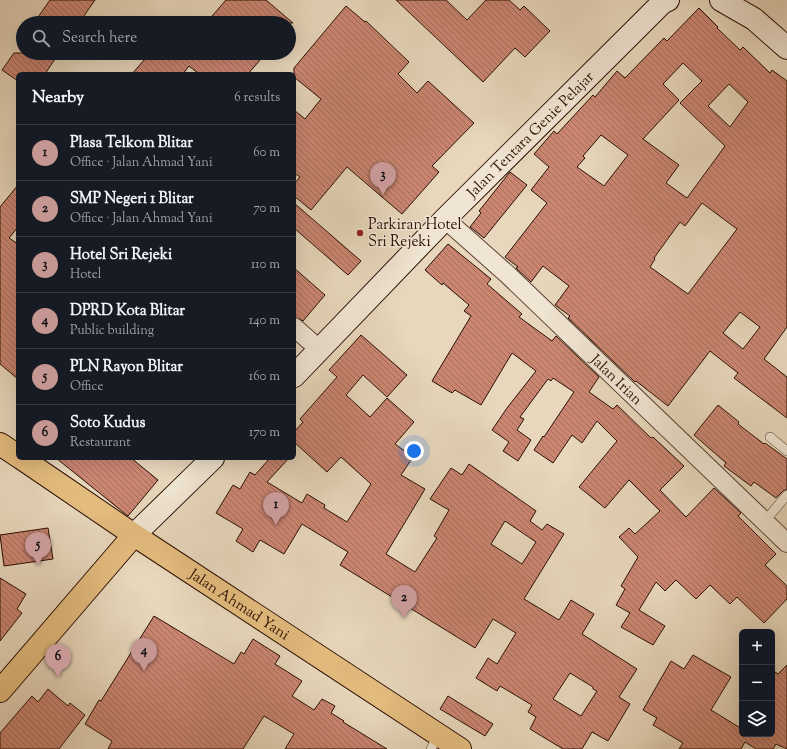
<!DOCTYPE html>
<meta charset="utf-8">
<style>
:root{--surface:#171b24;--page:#242831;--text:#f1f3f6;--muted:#9ea1a6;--line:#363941;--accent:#c59692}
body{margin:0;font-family:"Sorts Mill Goudy",serif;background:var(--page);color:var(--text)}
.controls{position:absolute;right:12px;bottom:12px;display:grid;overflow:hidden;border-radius:6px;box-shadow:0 4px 16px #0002}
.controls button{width:36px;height:36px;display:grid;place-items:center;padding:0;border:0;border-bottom:1px solid var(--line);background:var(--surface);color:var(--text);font:20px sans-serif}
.you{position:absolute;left:414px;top:451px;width:14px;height:14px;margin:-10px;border:3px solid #fff;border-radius:50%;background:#1a73e8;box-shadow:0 0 0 6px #1a73e833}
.badge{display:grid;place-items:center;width:26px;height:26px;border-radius:50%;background:var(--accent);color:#111;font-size:13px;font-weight:700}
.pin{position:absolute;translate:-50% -33px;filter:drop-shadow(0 1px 2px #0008)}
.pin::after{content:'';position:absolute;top:21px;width:14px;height:12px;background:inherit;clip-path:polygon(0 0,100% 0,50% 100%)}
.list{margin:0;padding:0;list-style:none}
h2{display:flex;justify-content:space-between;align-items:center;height:52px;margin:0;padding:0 16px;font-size:17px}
h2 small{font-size:13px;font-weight:400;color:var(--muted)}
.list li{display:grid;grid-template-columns:26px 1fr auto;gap:12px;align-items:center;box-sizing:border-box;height:56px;padding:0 16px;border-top:1px solid var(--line)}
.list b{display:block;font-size:15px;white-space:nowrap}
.list p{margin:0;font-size:13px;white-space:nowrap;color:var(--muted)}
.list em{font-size:13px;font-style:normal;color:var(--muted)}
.icon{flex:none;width:22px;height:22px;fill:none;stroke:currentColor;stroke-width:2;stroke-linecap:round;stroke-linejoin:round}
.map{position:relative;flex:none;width:787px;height:749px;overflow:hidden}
.search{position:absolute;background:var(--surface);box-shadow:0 4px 16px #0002;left:16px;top:16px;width:280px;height:44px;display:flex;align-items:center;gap:10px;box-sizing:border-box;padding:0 14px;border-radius:22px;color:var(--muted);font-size:15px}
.panel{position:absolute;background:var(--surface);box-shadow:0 4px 16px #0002;left:16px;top:72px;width:280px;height:388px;border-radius:6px}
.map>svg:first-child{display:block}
.building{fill:url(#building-back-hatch);stroke:#2b0f05;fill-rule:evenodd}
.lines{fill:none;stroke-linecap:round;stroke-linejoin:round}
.service-casing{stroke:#5a4133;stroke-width:10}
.minor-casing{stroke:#5a4133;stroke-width:20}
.secondary-casing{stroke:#2b0f05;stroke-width:24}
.primary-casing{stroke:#2b0f05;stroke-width:24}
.service{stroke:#f0e5d3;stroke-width:9}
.minor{stroke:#f0e5d3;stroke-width:18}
.secondary{stroke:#f0e5d3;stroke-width:22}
.primary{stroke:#e4bc7e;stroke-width:22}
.poi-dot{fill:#8f2418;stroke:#f0e5d3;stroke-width:1.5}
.labels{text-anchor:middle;stroke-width:3;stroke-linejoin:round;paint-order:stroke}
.street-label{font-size:15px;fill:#2b0f05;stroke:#f0e5d3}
.poi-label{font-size:15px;fill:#2b0f05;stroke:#f0e5d3;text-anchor:start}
</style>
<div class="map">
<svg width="787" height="749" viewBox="0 0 787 749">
<defs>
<pattern id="building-back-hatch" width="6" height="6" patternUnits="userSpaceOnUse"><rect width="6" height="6" fill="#cb8672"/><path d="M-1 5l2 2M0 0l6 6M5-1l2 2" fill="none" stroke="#a56c5c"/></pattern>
</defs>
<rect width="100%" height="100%" fill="#e8d7bc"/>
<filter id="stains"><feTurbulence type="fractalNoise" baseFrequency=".005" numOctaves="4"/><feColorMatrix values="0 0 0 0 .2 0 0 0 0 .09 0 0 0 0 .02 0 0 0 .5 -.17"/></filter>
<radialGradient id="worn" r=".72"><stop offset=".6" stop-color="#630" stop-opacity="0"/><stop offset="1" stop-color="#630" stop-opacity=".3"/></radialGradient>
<path class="building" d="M50 0H95L79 23H34Z
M226 0H266L293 23H206Z
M396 0H446L467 20 486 0H509L520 10 524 6 550 31 525 57 515 48 483 82Z
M346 6 365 22 366 21 409 62 398 74 417 93 428 81 474 123 432 166 439 172 402 214 347 167 311 210 294 196V184L300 177 294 173V110L305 119 321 99 294 77V68Z
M699 8 718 27 717 28 740 50 743 47 770 73 772 70 787 81V327L764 359 787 377V418L734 378 738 373 710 351 668 406 636 381 635 382 568 318 570 316 555 305 569 286 543 266 531 282 516 268 518 267 505 257 547 203 531 190 549 167 534 154 554 131 557 134 593 95 595 97 617 71 625 78 664 38 667 41ZM683 63 702 81 680 103 725 146 687 198 666 183 679 165 643 139 679 100 663 84ZM729 84 748 102 730 127 708 106ZM601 135 628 155 604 186 577 167 585 158 583 156ZM702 203 737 229 688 294 650 267 655 259 654 258 680 222 685 226ZM740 312 760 327 743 349 723 333Z
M14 53H59L45 74H18V81L2 70Z
M150 53H266L248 74H199L189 66 183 74H132Z
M510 172 527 185 484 238 470 227 481 213 479 211Z
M18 185V227L9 238 18 244V379L0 364V207Z
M294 203 361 261 348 275 294 228Z
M448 244 491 279 487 284 522 314 519 317 552 341 556 336 599 377 589 392 613 409 617 405 651 438 653 437 684 466 660 490 686 517 714 488 741 513 738 516 776 554 765 565 787 586V599L764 623 737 597 730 604 710 585 696 599 676 580 665 591 656 582 639 610 665 626 653 645 621 627 630 613 616 605 625 589 621 586 638 557 619 537 629 528 635 534 660 511 629 480 605 508 579 487 617 441 597 421 582 443 572 435 553 463 534 450 543 436 544 437 574 392 553 378 551 381 548 379 520 417 524 419 517 430 531 440 518 461 503 451 509 442 492 430 507 408 536 371 512 353 481 405 455 390 452 393 432 381 471 316 464 311 469 305 443 283 442 285 425 270Z
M294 268 325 295 303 321 294 317Z
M361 335 407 375 387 397 363 375 346 395 370 417 387 398 414 422 395 444 413 457 401 475 425 489 386 554 415 572 437 538 434 536 449 510 430 499 451 468 462 475 469 464 536 511 530 521 542 530 547 524 564 534 524 599 559 620 571 600 594 614 582 634 637 669 619 697 630 704 608 741 592 732 582 749H563L530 729 536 717 528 712 532 705 500 686 497 691 476 678 488 658 497 664 516 633 493 619 475 648 340 565 348 552 302 524 284 554 260 540 253 552 236 541 243 529 216 513 233 485 240 489 250 472 255 475 270 458H289L267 482 302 503 307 494 325 505 324 508 347 522 371 484 341 457 327 472 294 442V432L303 422 300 419 337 377 329 370ZM505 521 536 542 522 564 491 544ZM570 673 593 687V689L597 691 581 716 553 699Z
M718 405 739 422 738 424 764 444 765 443 787 459V489L783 491 776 498 754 482 751 486 724 466 726 463 694 435Z
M56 458H131L158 480 128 516Z
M48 528 53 559 4 566 0 535Z
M0 578 26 594 17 609 22 613 0 641Z
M154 616 234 664 241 652 244 654 253 639 280 656 275 664 302 681 292 696 314 710 322 699 335 706 331 713 344 721 343 722 387 749H285L294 734 264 716 243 749H108L112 741 85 724 99 700 101 701Z
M693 655 731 677 711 710 742 729V734H772V670L778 674 787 665V749L776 744 773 749H756L745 742 741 749H679L683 743 653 725 657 718 643 710 671 661 684 669Z
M48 689 68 706 70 703 85 715 59 749H0V733L32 696 38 702Z
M448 696 493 724 485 736 440 709Z"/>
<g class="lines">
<g class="service-casing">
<path id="service" d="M770 437 787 451
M764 522 787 495
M431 749 438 735"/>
</g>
<g class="minor-casing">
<g id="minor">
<path id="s1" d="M445 219 507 274 787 543"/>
<path d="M294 327 320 350"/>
</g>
</g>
<g class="secondary-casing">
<g id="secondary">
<path d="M721 0 754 19 787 48"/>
<path id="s2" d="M294 376 445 219 640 25 663 2 668 0"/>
<path d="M134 535 213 458"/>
</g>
</g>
<g class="primary-casing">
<g id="primary">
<path d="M0 444 18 456"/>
<path id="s3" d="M21 458 134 535 460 749"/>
<path d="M0 691 134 535"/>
</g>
</g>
<use href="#service" class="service"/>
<use href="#minor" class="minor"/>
<use href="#secondary" class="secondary"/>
<use href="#primary" class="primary"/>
</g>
<circle class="poi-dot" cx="360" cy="233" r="4"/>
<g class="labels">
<g class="street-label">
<text dy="5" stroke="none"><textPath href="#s2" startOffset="338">Jalan Tentara Genie Pelajar</textPath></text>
<text dy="5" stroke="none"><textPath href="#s1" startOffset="235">Jalan Irian</textPath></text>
<text dy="5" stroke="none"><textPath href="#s3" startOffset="263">Jalan Ahmad Yani</textPath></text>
</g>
<g class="poi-label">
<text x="368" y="229">Parkiran Hotel<tspan x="368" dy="17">Sri Rejeki</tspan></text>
</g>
</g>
<rect width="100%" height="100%" filter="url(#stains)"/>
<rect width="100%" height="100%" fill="url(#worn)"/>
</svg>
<div class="controls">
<button>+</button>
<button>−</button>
<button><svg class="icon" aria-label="layers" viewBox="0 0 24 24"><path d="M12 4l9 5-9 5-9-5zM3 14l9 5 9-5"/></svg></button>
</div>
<div class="you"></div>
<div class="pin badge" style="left:276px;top:525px">1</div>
<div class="pin badge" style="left:404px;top:618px">2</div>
<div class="pin badge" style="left:383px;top:195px">3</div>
<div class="pin badge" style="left:144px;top:671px">4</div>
<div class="pin badge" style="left:38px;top:565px">5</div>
<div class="pin badge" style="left:58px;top:677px">6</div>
<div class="search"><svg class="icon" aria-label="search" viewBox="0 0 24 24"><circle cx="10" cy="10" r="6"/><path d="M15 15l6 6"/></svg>Search here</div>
<section class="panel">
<h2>Nearby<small>6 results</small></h2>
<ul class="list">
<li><span class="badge">1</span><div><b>Plasa Telkom Blitar</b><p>Office · Jalan Ahmad Yani</p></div><em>60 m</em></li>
<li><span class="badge">2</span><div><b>SMP Negeri 1 Blitar</b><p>Office · Jalan Ahmad Yani</p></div><em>70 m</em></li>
<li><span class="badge">3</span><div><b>Hotel Sri Rejeki</b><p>Hotel</p></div><em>110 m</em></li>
<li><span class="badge">4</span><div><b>DPRD Kota Blitar</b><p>Public building</p></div><em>140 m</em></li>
<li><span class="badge">5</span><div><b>PLN Rayon Blitar</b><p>Office</p></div><em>160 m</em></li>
<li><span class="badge">6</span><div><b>Soto Kudus</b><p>Restaurant</p></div><em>170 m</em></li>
</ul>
</section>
</div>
